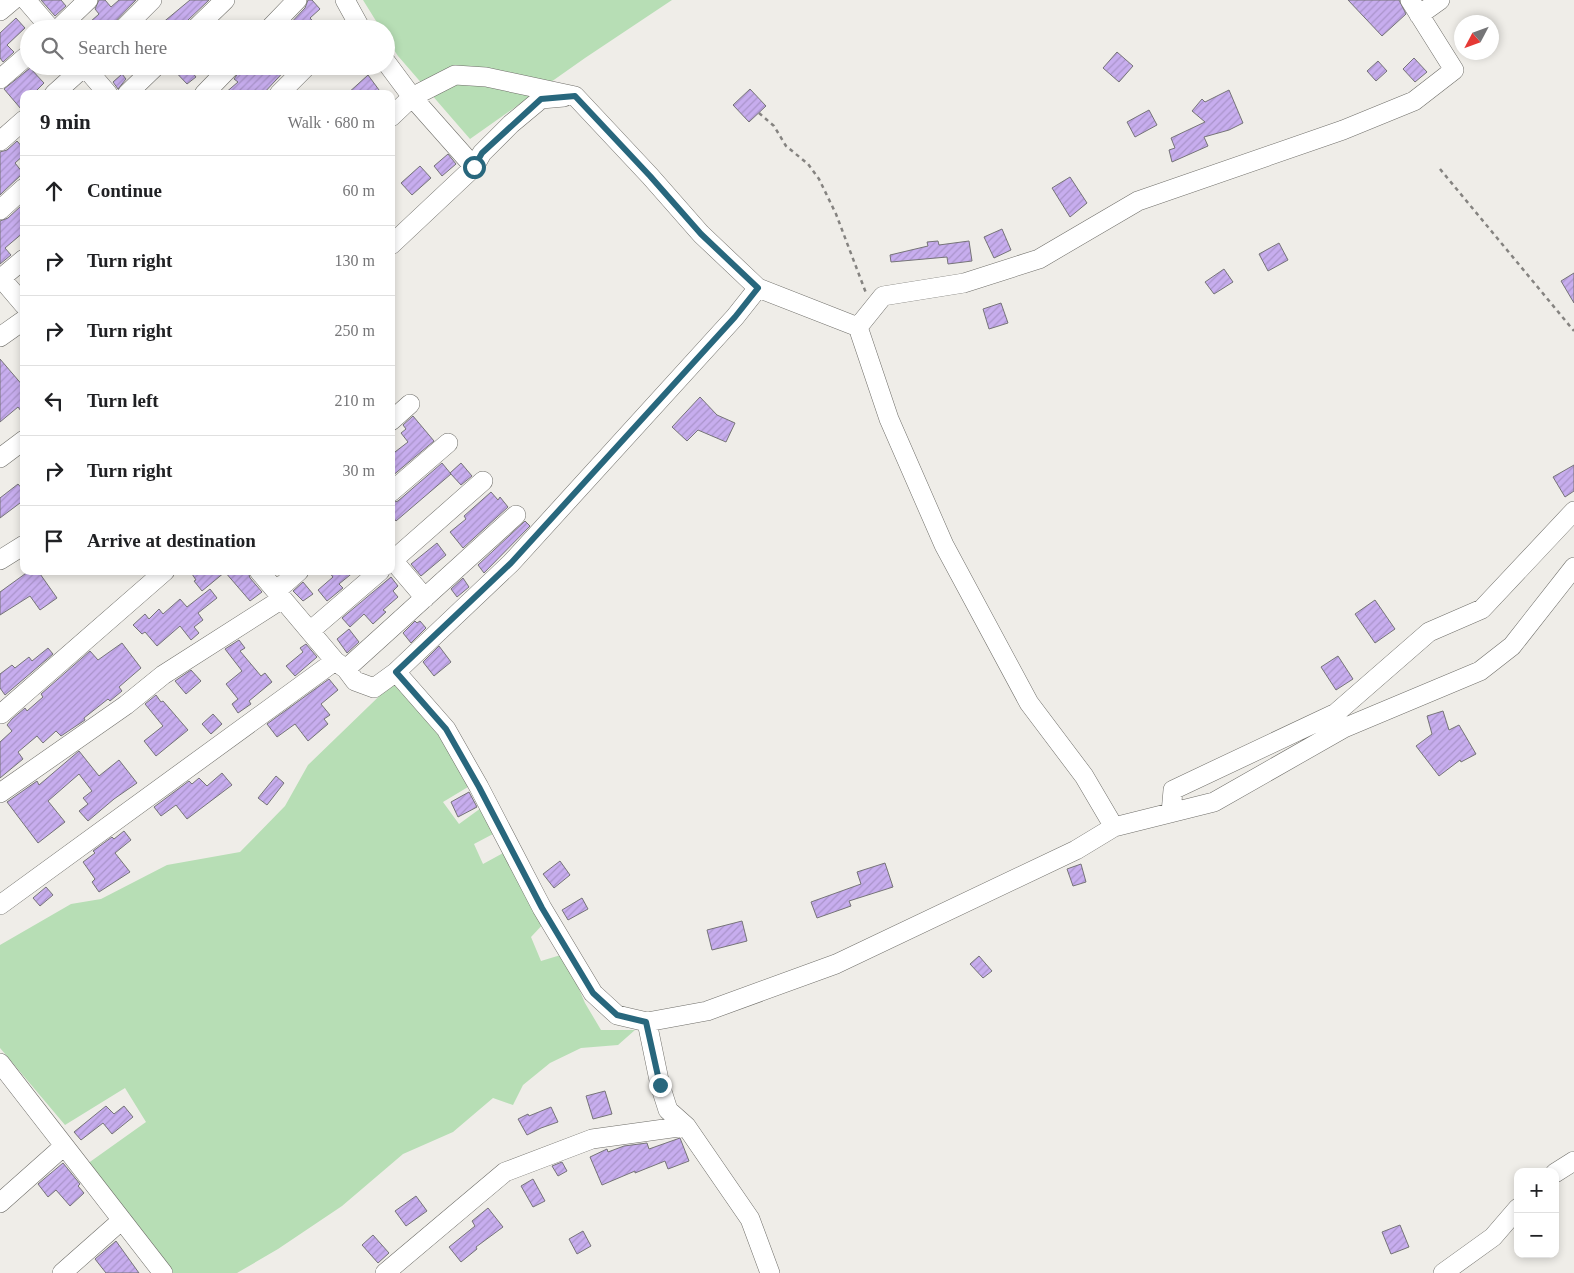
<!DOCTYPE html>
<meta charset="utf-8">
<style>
:root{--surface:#fff;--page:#f6f6f6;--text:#202124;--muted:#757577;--line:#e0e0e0}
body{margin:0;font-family:"Times New Roman",serif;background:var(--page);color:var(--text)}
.controls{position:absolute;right:15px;bottom:15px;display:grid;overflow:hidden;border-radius:10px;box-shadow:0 2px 8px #0003}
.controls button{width:45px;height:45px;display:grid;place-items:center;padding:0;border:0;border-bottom:1px solid var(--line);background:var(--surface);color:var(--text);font:25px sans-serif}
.compass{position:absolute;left:1454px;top:15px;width:45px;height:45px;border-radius:50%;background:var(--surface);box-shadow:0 2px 8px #0003;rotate:229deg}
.stop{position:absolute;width:15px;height:15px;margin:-11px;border:4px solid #28677d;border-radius:50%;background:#fff}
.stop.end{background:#28677d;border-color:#fff;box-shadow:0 1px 5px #0008}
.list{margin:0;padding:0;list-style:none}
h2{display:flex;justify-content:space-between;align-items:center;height:65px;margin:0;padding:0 20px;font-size:21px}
h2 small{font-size:16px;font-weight:400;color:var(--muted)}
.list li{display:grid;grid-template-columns:32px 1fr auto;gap:15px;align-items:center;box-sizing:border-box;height:70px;padding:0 20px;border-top:1px solid var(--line)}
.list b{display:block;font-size:19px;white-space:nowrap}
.list em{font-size:16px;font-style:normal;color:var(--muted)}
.icon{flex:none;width:28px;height:28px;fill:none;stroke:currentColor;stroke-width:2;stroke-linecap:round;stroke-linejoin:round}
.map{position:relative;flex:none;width:1574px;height:1273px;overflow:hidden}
.search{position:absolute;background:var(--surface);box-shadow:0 2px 8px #0003;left:20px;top:20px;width:375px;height:55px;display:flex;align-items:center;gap:12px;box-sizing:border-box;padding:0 18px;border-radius:28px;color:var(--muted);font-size:19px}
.panel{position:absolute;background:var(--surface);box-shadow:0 2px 8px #0003;left:20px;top:90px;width:375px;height:485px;border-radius:10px}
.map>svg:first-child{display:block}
.green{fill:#b7deb5}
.building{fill:url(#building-hatch);stroke:#767478}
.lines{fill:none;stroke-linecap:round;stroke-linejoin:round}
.minor-casing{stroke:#6f6e69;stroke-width:20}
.path{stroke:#858380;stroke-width:2.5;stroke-dasharray:4 4;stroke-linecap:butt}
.minor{stroke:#fff;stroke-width:19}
.route{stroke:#28677d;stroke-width:6}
</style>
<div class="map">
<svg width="1574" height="1273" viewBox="0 0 1574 1273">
<defs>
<pattern id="building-hatch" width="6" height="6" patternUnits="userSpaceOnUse" patternTransform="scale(1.25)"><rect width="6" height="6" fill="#c7adee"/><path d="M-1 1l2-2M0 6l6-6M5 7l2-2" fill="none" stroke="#aa94cb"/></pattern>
</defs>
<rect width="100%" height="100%" fill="#efede8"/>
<path class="green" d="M363 0H672L585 58 470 139 398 56 386 38V29H381Z
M399 677 428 712 468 787 443 802 459 824 481 808 493 834 474 844 483 864 505 852 546 921 531 937 541 961 564 954 585 1003 601 1030H635L618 1045 581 1048 550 1063 523 1085 513 1105 493 1098 453 1132 403 1154 342 1206 278 1249 237 1273H170L161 1255 87 1164 146 1122 125 1088 65 1125 0 1048V945L71 904 101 899 167 865 240 852 285 806 308 765Z"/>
<path class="building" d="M41 0H61L66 6 55 16Z
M99 0H105L111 7 119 0H136L108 29H82L99 14 95 9Z
M190 0H209L187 21 184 29H155Z
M308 0H312L320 9 310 18 320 29H285L305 8Z
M1348 0H1399L1406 14 1382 36Z
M16 18 25 28 7 45 14 52 3 62 0 58V33Z
M1117 52 1133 66 1119 82 1103 68Z
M1414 58 1427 72 1415 82 1403 69Z
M1378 61 1387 71 1376 81 1367 71Z
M170 66H187L196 77 187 84Z
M243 66H289L263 94H224L238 82 234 79Z
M30 68 44 83 33 94H24V109H21L4 89Z
M122 74 126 79 118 89 113 82Z
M368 75 382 94H347Z
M750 89 766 106 749 122 733 105Z
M1229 90 1243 123 1229 130 1204 137 1208 146 1172 162 1169 150 1175 148 1171 138 1205 122 1192 111 1202 99 1205 102Z
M1149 110 1157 125 1135 137 1127 122Z
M17 141 24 149V155L15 163 23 173 0 195V152L7 150Z
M448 154 456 164 442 176 434 166Z
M420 166 431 178 412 195 401 183Z
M1070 177 1087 203 1070 217 1052 188Z
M22 205 24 207V232L5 248 11 255 0 264V221L8 218Z
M1002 229 1011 250 994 258 984 237Z
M938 241 939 245 969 241 972 261 948 264 947 257 891 262 890 255 928 246 927 242Z
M1279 243 1288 260 1268 271 1259 254Z
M1224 269 1233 282 1214 294 1205 282Z
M1574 273V303L1561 281Z
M1001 303 1008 323 989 329 983 309Z
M0 359 24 387V415L18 407 0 422Z
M700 397 717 415 735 423 726 442 698 430 687 441 672 427Z
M413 416 434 441 391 477V455L408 442 401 433 406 429 403 425Z
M442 463 451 474 396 521 391 515V503L398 501Z
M461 463 472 476 461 485 450 473Z
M1574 465V491L1565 497 1553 477Z
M18 484 24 491V500L0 518V498Z
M491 492 498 500 500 497 508 507 463 548 450 532 466 519 464 516Z
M525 521 530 526 484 573 478 565Z
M437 543 446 555 421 576 411 564Z
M29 571H38L57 598 40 610 30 596 0 615V592Z
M190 571H248L250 578 262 592 250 601 225 572 202 591 194 581 196 580Z
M328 571H355L339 584 343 588 327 601 318 590 333 577Z
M391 577 398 586 393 591 398 597 383 610 386 612 373 624 364 614 350 627 342 618Z
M463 578 469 587 457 597 451 589Z
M303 582 313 594 303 601 293 591Z
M210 589 217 598 198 613 203 620 194 627 199 633 191 640 180 626 157 646 145 632 142 634 133 625 145 614 149 619 159 609 163 614 180 599 187 607Z
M1375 600 1395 629 1375 643 1355 614Z
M415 621 417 623 420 621 426 628 411 643 403 633Z
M349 629 359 642 347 653 337 639Z
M239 640 245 648 240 651 261 676 265 673 272 682 249 701 251 704 238 713 232 704 238 699 226 684 242 671 225 649Z
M122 643 141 668 119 687 122 691 110 701 108 699 84 718 85 720 61 736 56 731 43 743 37 736 18 752 23 759 0 778V742L12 731 7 725 12 719 25 708 27 711 43 697 41 694 90 651 98 660Z
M306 644 317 657 295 676 286 666 303 652 300 648Z
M439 646 451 662 434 676 423 662Z
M48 648 53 654 5 695 0 688V674L12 665 15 668 29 657 32 661Z
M1338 656 1353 679 1336 690 1321 667Z
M191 670 201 681 186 694 175 681Z
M329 679 338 690 321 704 330 715 324 719 328 724 308 741 295 724 277 737 267 724Z
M156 695 161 702 163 701 188 730 156 756 144 741 163 726 145 704Z
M1443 711 1449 730 1459 725 1476 754 1461 762 1460 760 1439 776 1416 746 1432 734 1427 716Z
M213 714 222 724 211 734 202 724Z
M79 751 99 776 119 760 137 783 114 799 88 821 79 811 88 804 83 798 92 791 79 774 48 801 65 822 38 843 7 802 37 781 39 785Z
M222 773 232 785 187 819 176 805 161 816 154 807 189 781 192 784 199 778 207 786Z
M276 776 284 783 267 805 258 798Z
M469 792 477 807 458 817 451 802Z
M124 831 131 840 115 853 130 872 99 892 92 882 95 879 83 862 95 853 93 851 112 837 114 839Z
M560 861 570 875 554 888 543 874Z
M885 863 893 887 849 901 851 906 817 918 811 902 861 884 857 872Z
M1081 864 1086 882 1073 886 1067 869Z
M46 887 53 895 40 906 33 898Z
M582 898 588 909 568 920 562 910Z
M742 921 747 941 712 950 707 930Z
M979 956 992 971 983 978 970 964Z
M605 1091 612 1114 593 1119 586 1096Z
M106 1106 114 1114 124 1106 133 1117 112 1134 103 1123 81 1140 74 1132Z
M551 1107 558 1122 541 1128 527 1135 518 1119 528 1114 529 1116Z
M680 1138 689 1161 668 1169 665 1161 635 1173V1171L602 1185 590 1157 607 1149 608 1152 624 1146 647 1143 649 1149Z
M562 1162 567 1171 558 1176 552 1166Z
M63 1163 80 1184 78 1186 84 1193 70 1206 56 1190 48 1197 38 1184Z
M533 1179 545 1201 533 1207 521 1186Z
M416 1196 427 1211 406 1226 395 1211Z
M488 1208 503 1227 476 1247 477 1249 461 1262 449 1247 475 1226 472 1221Z
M1400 1225 1409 1247 1391 1254 1382 1232Z
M583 1231 591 1246 577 1254 569 1239Z
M373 1235 389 1253 378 1263 362 1245Z
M116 1241 139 1273H106L95 1259Z"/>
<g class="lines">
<g class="minor-casing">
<path id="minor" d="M26 0 51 29
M345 0 361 29
M0 11 13 0
M1419 15 1440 0
M58 29 88 0
M123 29 152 0
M195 29 225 0
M269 29 297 0
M386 62 412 97 474 167
M84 66 108 94
M0 79 29 54
M54 94 85 66
M127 94 156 66
M204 94 231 66
M279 94 307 66
M391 117 412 97 455 75 486 77 575 96 650 176 701 234 758 288 858 327 889 419 944 545 1029 703 1084 776 1114 827 1076 850 836 964 707 1011 647 1022 660 1085 668 1110 686 1126 750 1219 770 1273
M0 141 24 120
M0 210 24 188
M391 245 474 167 482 153 511 124 541 99 564 97
M0 277 24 305
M0 279 24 259
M858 327 883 296 964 283 1039 259 1138 201 1343 130 1414 101 1454 70 1410 0
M0 337 24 320
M391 421 410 404
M0 458 24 440
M391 492 448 443
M391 558 425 598
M0 560 24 545
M391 562 483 481
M259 571 335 661 346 669 355 681 374 688 396 672 511 563 735 317 758 288
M276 591 299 571
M310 631 380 571
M346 669 516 515
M396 672 446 729 479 787 542 908 593 993 617 1015 647 1022
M0 712 1 714 165 571
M0 793 126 705 163 675 282 599
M1171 813 1173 790 1336 713 1429 632 1482 609 1574 511
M1114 827 1214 802 1344 728 1480 671 1512 646 1574 567
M0 905 335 661
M0 1063 163 1273
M1555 1173 1574 1161
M0 1203 64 1146
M62 1273 122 1220
M385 1273 505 1172 592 1139 686 1126
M1443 1273 1493 1237 1518 1208"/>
</g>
<path class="path" d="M759 113 774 126 786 146 808 164 819 179 836 214 866 293
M1440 169 1574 331"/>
<use href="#minor" class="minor"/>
</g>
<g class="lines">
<path class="route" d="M474 167 482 153 541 99 575 96 650 176 701 234 758 288 735 317 511 563 396 672 446 729 479 787 542 908 593 993 617 1015 646 1022 660 1085"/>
</g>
</svg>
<div class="controls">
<button>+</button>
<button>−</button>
</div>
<svg class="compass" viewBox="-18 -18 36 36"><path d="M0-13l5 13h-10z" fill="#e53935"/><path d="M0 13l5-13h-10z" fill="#757577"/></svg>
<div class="stop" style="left:474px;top:167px"></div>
<div class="stop end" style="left:660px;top:1085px"></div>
<div class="search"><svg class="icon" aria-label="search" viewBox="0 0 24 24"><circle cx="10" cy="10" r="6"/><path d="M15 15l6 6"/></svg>Search here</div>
<section class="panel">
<h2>9 min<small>Walk · 680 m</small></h2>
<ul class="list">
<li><svg class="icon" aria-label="ahead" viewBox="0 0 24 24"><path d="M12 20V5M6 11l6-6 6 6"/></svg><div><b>Continue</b></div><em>60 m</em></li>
<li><svg class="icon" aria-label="right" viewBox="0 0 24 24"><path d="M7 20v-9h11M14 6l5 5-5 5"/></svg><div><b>Turn right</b></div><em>130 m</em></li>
<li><svg class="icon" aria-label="right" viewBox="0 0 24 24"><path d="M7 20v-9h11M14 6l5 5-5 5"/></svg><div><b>Turn right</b></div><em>250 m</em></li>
<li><svg class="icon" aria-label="left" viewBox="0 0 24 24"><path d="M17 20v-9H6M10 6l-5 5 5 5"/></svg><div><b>Turn left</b></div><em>210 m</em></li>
<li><svg class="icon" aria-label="right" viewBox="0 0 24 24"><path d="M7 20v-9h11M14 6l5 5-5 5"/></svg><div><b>Turn right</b></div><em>30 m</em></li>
<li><svg class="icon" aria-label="arrive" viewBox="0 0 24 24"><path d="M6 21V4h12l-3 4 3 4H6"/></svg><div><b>Arrive at destination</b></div></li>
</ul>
</section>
</div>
